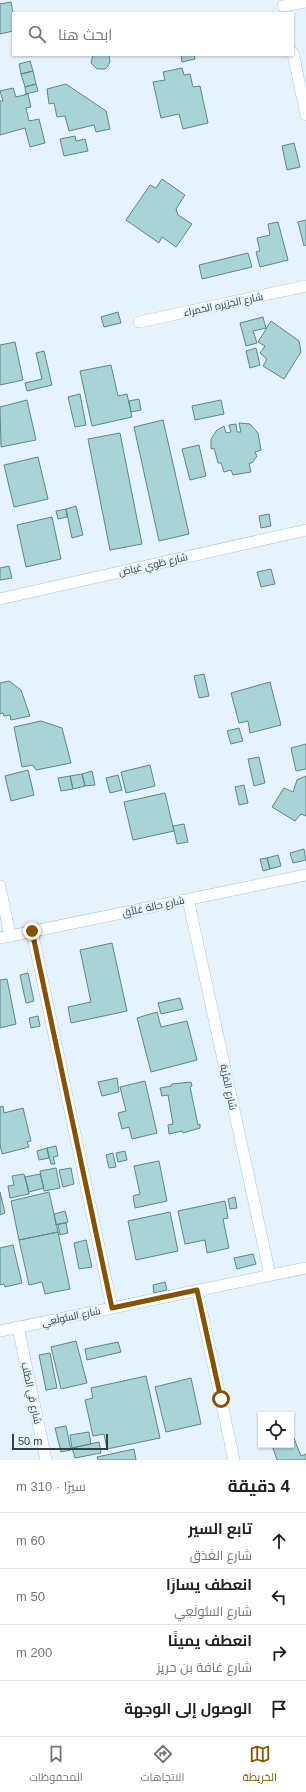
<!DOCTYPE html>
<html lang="ar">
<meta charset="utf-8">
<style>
:root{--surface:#fff;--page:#f2f2f2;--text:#202124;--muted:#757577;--line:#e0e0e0;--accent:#875200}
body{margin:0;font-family:Helvetica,Cairo,sans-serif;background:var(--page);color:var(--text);direction:rtl}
.controls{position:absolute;right:12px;bottom:12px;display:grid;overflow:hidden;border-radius:0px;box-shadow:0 1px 3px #0004}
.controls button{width:36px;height:36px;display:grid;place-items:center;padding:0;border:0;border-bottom:1px solid var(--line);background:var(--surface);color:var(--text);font:20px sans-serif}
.scale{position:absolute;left:12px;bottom:10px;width:96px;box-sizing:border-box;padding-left:4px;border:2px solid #303e47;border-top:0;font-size:11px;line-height:14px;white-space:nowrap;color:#303e47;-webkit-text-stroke:3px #e6f3fc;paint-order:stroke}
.stop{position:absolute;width:12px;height:12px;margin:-9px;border:3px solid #875200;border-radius:50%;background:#fff}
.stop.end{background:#875200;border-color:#fff;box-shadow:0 1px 4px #0008}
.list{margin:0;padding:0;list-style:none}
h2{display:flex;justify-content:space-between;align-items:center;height:52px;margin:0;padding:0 16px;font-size:17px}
h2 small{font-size:13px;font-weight:400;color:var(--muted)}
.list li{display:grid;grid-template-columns:26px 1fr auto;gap:12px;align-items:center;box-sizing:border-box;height:56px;padding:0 16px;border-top:1px solid var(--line)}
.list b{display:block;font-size:15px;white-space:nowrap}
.list p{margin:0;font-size:13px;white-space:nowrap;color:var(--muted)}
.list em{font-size:13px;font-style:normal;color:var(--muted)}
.icon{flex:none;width:22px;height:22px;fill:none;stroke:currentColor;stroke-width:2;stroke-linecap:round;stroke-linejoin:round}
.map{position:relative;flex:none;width:306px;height:1460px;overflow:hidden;direction:ltr}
.search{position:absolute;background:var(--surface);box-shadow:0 1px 3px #0004;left:12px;right:12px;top:12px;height:44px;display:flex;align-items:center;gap:10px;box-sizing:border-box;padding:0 14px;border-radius:0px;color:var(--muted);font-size:15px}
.sheet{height:276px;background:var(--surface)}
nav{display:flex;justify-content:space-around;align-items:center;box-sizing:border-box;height:56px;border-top:1px solid var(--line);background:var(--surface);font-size:11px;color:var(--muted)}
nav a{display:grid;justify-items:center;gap:2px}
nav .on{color:var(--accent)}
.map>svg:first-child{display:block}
.building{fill:#a8d4d7;stroke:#5c8689}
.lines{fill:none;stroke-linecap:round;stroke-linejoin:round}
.street-casing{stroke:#a6c8dd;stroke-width:12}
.street{stroke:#fff;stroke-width:11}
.route{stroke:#875200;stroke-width:5}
.labels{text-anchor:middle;stroke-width:4;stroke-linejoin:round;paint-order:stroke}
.street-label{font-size:10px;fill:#303e47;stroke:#e6f3fc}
</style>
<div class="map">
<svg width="306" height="1460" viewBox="0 0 306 1460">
<rect width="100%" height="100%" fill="#e6f3fc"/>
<path class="building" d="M11 2 13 13V31L0 34V4Z
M93 55H109L110 62 108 66 105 69H97L91 63Z
M181 55H194L195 59 182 62Z
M30 61 33 71 21 74 19 64Z
M182 68 184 75 190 74 193 87 200 86 208 123 183 129 179 114 161 118 153 82 165 80 163 72Z
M33 71 36 84 25 87 21 74Z
M36 84 38 91 26 94 25 87Z
M66 84 106 111 110 129 96 132 94 125 69 131 65 116 57 117 54 103 49 104 47 89Z
M13 88 16 97 28 94 31 107 26 108 29 121 39 119 45 143 30 147 25 128 0 135V101H3L0 91Z
M75 136 76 141 85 139 88 151 64 156 60 139Z
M294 143 300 167 287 170 282 146Z
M162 179 185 195 176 209 178 215 192 224 176 247 162 237 159 243 126 220 150 185 156 188Z
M306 220V245L304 246 298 222Z
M278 222 288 260 260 267 256 252 260 251 257 238 270 235 268 224Z
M248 253 252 267 202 279 199 265Z
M118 312 121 323 104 327 101 317Z
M263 317 266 328 253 331 257 343 246 346 240 323Z
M271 321 299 341 301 352 284 379 263 366 267 359 260 353 265 346 258 342Z
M15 342 23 380 0 385V345Z
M256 348 260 365 250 368 246 351Z
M44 351 52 385 27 391 25 383 42 379 36 353Z
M111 365 118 396 127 394 132 417 92 426 80 371Z
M80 394 86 425 75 427 68 397Z
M139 399 141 410 131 412 129 401Z
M27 400 36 440 1 447 0 407Z
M221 400 224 414 195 420 192 406Z
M163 420 189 534 159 541 134 427Z
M239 423 250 424 258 433 261 450 255 452 257 456 252 463H249L251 472 233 475 231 470 224 472 221 463H218L214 448 211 449V439L217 430 224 426 226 433 231 432 229 425 236 424 237 432H241Z
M120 433 142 544 110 550 88 439Z
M199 445 206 476 190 480 182 449Z
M38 457 48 499 14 507 4 465Z
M76 506 83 535 72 538 66 509Z
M66 509 67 517 58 519 56 511Z
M269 514 271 526 261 528 259 516Z
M52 517 61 559 26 567 17 525Z
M9 566 12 578 0 580V568Z
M271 569 275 584 261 587 257 572Z
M204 674 209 696 199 698 194 676Z
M9 681 21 690 30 716 11 720 10 715 4 716 3 713 0 714V683Z
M270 682 281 725 250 733 248 721 239 723 231 693Z
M41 721 62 728 71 763 36 770 33 765 22 767 14 727Z
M239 728 243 741 231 744 227 731Z
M306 744V769L296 771 291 748Z
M259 757 265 783 254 786 248 759Z
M150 765 155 786 126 793 121 772Z
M28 770 34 795 11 801 5 776Z
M92 771 95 785 85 786 82 774Z
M82 774 85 786 73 789 70 776Z
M118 775 122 790 110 793 106 778Z
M70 776 73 789 61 791 58 778Z
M306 776V816L301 814 295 821 272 807 284 788 293 792 297 780Z
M244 785 248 803 239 805 235 787Z
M165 793 174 831 133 840 124 802Z
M184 824 188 842 177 844 173 826Z
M304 849 306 860 293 863 290 853Z
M278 855 281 866 270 869 267 858Z
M267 858 270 869 263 871 260 859Z
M112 943 127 1011 71 1023 68 1007 91 1002 80 950Z
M28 973 34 1001 26 1003 20 975Z
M7 979 16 1024 0 1028V980Z
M180 998 183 1009 161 1014 158 1003Z
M157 1012 161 1027 187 1021 197 1060 151 1072 137 1018Z
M38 1016 40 1026 31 1028 29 1018Z
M117 1078 119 1092 102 1096 98 1082Z
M145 1081 157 1133 132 1139 129 1127 122 1129 118 1113 126 1111 120 1087Z
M191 1082 192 1086 190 1087 198 1125 200 1124V1128L183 1133 182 1131 169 1134 168 1125 173 1124 168 1095 162 1096 160 1088 171 1086 172 1084Z
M3 1106 4 1113 23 1108 31 1141 27 1142 29 1147 2 1154 0 1144V1107Z
M56 1146 58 1156 53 1157 55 1164H51L47 1148Z
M47 1148 49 1158 39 1160 37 1151Z
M125 1151 127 1160 118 1162 116 1153Z
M113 1153 116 1167 109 1168 106 1155Z
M159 1161 167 1201 135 1208 133 1196 140 1194 134 1166Z
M56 1168 60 1188 44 1191 40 1171Z
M71 1168 74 1184 63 1187 59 1170Z
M24 1174 29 1194 10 1198 8 1186 14 1185 12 1176Z
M40 1174 44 1188 29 1192 25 1177Z
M0 1192 5 1213 0 1215Z
M49 1192 58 1232 19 1240 11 1201Z
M235 1197 237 1208 230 1209 228 1199Z
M225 1201 228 1218 223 1219 229 1248 207 1253 205 1240 185 1244 178 1211Z
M65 1211 68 1222 56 1225 54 1214Z
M170 1212 178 1251 136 1260 128 1221Z
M66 1223 68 1233 60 1235 58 1224Z
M58 1232 70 1289 45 1294 42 1282 29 1285 19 1240Z
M86 1240 92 1267 79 1269 74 1243Z
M13 1245 22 1283 5 1287 4 1284 0 1285V1248Z
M253 1254 256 1264 237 1269 234 1258Z
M165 1282 167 1290 154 1293 153 1285Z
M76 1341 87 1383 61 1389 51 1347Z
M118 1342 121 1352 87 1360 85 1349Z
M50 1353 57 1388 46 1390 39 1355Z
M146 1376 160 1438 107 1449 104 1434 93 1436 85 1400 93 1398 91 1388Z
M191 1378 201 1424 166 1432 155 1387Z
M66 1426 71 1450 61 1452 55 1428Z
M291 1431 301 1456 306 1454V1460H277L272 1445H291Z
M89 1432 91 1444 72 1448 70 1435Z
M99 1442 101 1453 75 1458 72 1448Z
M134 1449 136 1460H98L97 1457Z"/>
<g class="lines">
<g class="street-casing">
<path id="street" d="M283 6 306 2
M293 53 306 115
M139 322 306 286
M0 599 306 530
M0 886 10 936
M188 899 270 1275
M32 931 112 1308
M0 938 306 875
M197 1290 234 1460
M18 1327 46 1460
M0 1331 306 1268"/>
</g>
<use href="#street" class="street"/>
</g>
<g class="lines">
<path class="route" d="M32 931 112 1308 197 1290 221 1399"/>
</g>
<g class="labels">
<g class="street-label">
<text transform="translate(223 304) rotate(-12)" y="4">شارع الجَزيره الحَمراء</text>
<text transform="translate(153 564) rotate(-13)" y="4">شارع طَوِي غياض</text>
<text transform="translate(153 906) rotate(-12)" y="4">شارع حالة عَلاَّق</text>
<text transform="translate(229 1087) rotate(78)" y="4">شارع المَرِّية</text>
<text transform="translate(71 1316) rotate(-12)" y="4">شارع السُّولَعِي</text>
<text transform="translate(32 1393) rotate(78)" y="4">شارع في الصُّلب</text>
</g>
</g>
</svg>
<div class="controls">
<button><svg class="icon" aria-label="locate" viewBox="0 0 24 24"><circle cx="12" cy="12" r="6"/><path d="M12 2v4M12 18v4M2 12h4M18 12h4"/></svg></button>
</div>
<div class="scale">50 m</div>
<div class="stop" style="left:221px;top:1399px"></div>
<div class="stop end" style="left:32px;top:931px"></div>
<div class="search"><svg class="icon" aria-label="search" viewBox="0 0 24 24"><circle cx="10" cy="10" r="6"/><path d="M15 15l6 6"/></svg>ابحث هنا</div>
</div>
<section class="sheet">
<h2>4 دقيقة<small>سيرًا · 310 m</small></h2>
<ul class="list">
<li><svg class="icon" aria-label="ahead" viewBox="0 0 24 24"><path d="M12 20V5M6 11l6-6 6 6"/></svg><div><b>تابع السير</b><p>شارع الغَدَق</p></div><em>60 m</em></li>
<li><svg class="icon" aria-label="left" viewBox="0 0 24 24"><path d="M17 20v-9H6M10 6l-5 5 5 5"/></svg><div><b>انعطف يسارًا</b><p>شارع السُّولَعِي</p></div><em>50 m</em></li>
<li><svg class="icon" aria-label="right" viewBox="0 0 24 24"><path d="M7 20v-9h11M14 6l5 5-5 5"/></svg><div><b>انعطف يمينًا</b><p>شارع غافة بن حريز</p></div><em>200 m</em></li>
<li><svg class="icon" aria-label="arrive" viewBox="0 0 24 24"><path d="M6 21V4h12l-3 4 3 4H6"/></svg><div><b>الوصول إلى الوجهة</b></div></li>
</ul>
</section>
<nav>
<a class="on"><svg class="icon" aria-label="map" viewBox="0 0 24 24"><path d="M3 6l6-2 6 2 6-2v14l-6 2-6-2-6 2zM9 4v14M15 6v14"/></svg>الخريطة</a>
<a><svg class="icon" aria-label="directions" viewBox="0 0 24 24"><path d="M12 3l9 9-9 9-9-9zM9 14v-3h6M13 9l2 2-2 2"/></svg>الاتجاهات</a>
<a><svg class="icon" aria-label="saved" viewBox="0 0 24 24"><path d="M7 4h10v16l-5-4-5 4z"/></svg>المحفوظات</a>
</nav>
